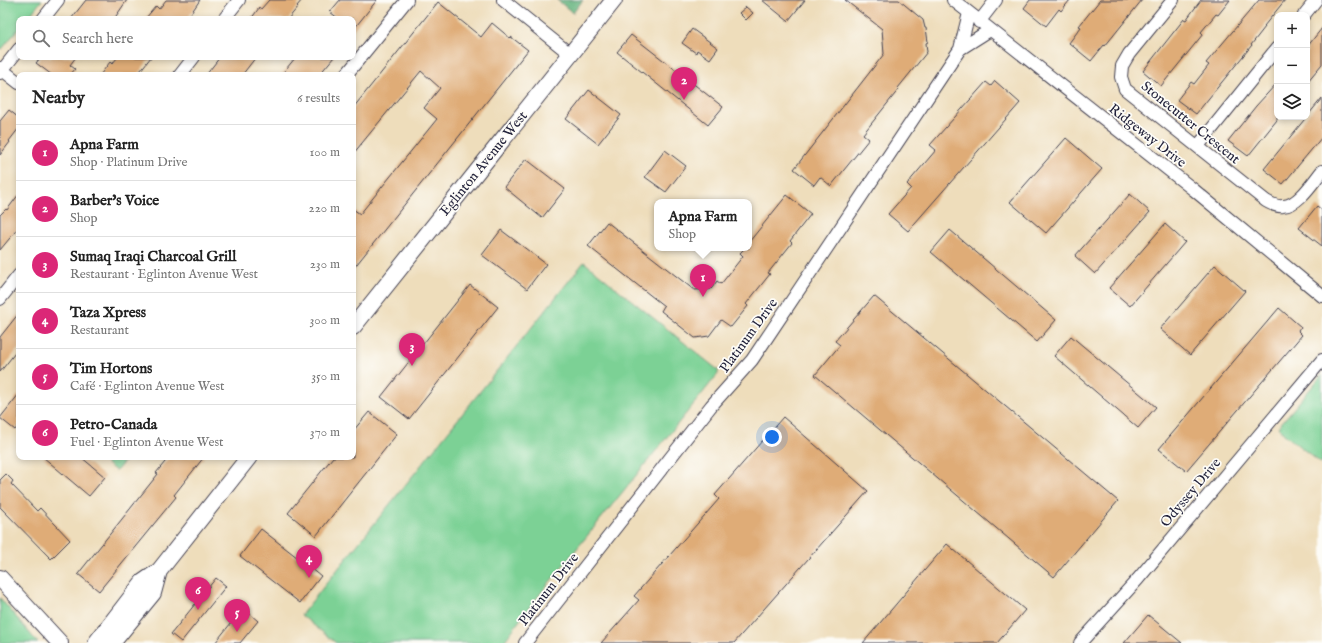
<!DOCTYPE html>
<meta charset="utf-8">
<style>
:root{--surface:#fff;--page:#f2f2f2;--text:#222;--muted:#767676;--line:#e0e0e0;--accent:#db2777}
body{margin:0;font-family:"IM FELL English",serif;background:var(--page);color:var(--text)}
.controls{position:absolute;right:12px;top:12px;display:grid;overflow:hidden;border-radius:8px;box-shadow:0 2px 6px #0003}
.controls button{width:36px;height:36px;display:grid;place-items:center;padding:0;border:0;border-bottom:1px solid var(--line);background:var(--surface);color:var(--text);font:20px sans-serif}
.you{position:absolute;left:772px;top:437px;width:14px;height:14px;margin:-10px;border:3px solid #fff;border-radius:50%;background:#1a73e8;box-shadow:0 0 0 6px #1a73e833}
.badge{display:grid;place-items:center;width:26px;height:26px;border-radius:50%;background:var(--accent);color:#fff;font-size:13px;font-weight:700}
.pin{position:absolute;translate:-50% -33px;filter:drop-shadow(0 1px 2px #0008)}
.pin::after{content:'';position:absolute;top:21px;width:14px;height:12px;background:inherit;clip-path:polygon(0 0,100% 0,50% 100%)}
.popup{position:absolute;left:654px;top:199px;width:98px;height:52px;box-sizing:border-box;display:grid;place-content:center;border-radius:8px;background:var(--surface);filter:drop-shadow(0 1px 3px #0005);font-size:13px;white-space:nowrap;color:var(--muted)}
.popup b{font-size:15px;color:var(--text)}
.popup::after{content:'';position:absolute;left:50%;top:100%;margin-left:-8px;border:8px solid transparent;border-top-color:var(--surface)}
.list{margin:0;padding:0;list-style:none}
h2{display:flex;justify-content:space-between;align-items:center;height:52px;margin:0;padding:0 16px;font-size:17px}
h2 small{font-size:13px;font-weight:400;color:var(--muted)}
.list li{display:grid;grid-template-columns:26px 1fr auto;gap:12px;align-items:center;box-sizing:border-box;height:56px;padding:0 16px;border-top:1px solid var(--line)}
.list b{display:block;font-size:15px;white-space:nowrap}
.list p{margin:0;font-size:13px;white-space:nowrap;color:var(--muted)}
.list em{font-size:13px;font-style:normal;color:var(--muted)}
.icon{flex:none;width:22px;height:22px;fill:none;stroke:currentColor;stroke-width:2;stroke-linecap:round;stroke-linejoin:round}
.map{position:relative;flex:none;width:1322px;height:643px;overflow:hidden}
.search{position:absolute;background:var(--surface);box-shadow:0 2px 6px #0003;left:16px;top:16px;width:340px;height:44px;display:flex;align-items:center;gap:10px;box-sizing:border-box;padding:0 14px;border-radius:8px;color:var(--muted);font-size:15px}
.panel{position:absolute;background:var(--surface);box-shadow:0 2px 6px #0003;left:16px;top:72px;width:340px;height:388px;border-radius:8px}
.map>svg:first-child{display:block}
.green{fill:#7cd195;stroke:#4f7a68}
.forest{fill:#65b37e;stroke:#446a5c}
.building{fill:#dfac77}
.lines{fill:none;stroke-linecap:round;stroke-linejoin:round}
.minor-casing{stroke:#413e4e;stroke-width:14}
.major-casing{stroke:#413e4e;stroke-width:18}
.minor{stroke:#fff;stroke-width:12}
.major{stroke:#fff;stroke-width:16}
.labels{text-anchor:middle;stroke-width:3.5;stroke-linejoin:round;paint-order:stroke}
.street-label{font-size:14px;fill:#22223b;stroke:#fdfcf7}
</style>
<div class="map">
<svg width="1322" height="643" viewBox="0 0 1322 643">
<rect width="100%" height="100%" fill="#fdfcf7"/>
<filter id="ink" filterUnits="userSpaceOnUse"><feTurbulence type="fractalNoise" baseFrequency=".025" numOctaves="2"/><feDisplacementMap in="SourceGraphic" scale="8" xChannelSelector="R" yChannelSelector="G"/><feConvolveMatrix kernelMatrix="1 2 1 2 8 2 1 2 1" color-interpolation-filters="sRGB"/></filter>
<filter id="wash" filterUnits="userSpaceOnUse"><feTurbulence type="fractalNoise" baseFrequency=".012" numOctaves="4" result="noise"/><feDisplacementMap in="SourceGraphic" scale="16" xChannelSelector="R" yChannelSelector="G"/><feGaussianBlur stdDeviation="0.9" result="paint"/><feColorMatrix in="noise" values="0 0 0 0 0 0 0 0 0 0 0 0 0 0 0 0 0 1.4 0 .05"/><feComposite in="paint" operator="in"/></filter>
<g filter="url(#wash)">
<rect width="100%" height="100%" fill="#edb"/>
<path class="green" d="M0 0H42L27 19H19V28L2 49 0 48Z
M584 262 718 370V374L528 609 503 643H336L301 615Z
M1322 375V464L1284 434 1278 427Z
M98 457H128L116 471Z
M0 598 38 643H0Z"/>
<path class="forest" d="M557 0H583L573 13Z"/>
<g id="blocks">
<path class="building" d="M86 0H127L114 19H71Z
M166 0H200L187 19H145L156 6 159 9Z
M269 0H302L297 6 298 7 288 19H251L259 8 261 9Z
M340 0H377L353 30V19H339L330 12Z
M762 0H805L788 21Z
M845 0H899L923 20 925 28H926L928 42 926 43 927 52 898 88 899 89 863 134 869 139 831 186 820 177 814 185 794 169 884 54 882 29Z
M1030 0H1070L1061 11 1059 9 1046 26 1024 8Z
M1100 0H1142L1105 46 1104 45 1091 61 1069 43 1081 27 1079 26Z
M1201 0H1230L1218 15 1216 14 1201 32 1203 34 1161 86 1143 71 1184 19 1186 20Z
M1259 0H1285L1264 26 1265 27 1251 45H1252L1196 114 1177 100 1191 82 1194 84 1209 65 1206 63Z
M438 2 481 37 492 23 510 38 511 37 528 50 353 269V209L360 214 437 119 424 108 440 88 421 71 353 154V108Z
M746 7 753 13 746 20 739 13Z
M1322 28V64L1307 82V47Z
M692 29 718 48 710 59 697 50 696 53 682 43Z
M631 35 723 107 708 125 617 52Z
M41 57H76L70 65 75 69 70 75H52L36 63Z
M118 57H151L137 75H100L110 62 112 64Z
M220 57H256L242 75H206Z
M296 57H334L319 75H281Z
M995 81 1020 103 908 231 888 214 911 188 907 184 936 150 930 145 986 82 991 86Z
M1277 83V120L1248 156 1228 141 1256 106Z
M589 90 621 115 598 144 566 119Z
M1322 98V137L1283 184 1264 169Z
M9 110 19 118V128L9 141 10 142 0 155V121Z
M1066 138 1102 169 1046 233 1010 202Z
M665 150 686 166 666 192 645 177Z
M526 159 565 189 542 218 504 187Z
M19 194V227L0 250V215L6 209 7 210Z
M1130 194 1150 212 1095 274 1075 256Z
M787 195 811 214 790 241 792 243 768 273 770 274 746 304 748 306 731 327 721 320 709 336 695 338 661 311 664 306 588 246 607 222 694 290 711 289 717 281 721 284 743 256 740 253 745 248H749V242Z
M1317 206 1322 210V246L1299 228Z
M1165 224 1185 242 1130 306 1109 288Z
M501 230 546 264 527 289 482 255Z
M950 230 1056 320 1037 342 931 252Z
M1215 265 1245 291 1190 355 1160 329Z
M470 285 498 307 409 419 381 397Z
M874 296 1118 501 1054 577 815 375 840 345 835 341Z
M1279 308 1301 327 1298 331 1302 335 1186 471 1159 449Z
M19 313V348L0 372V337Z
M1071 336 1156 407 1138 428 1054 356Z
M19 394V425L15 430 0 418Z
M369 412 397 434 316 536 288 513 333 457H353V431Z
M783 417 868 491 734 643H601L639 600 634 596 719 499 715 495Z
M43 457H81L105 477 89 496Z
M169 457H204L174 495 176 497 99 591 78 574 158 474 156 473Z
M6 474 13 481 11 484 37 511 40 508 70 540 51 559 0 507V480Z
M261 529 321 576 300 603 240 556Z
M947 544 1025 610 997 643H863Z
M216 578 226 586 181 642 171 634Z
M243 608 258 621 240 643H215Z
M1148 615 1182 643H1124Z"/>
</g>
</g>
<g filter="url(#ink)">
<use href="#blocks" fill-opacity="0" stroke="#413e4e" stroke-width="1"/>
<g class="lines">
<g class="minor-casing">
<path id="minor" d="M503 0 570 54
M953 0 1194 190 1322 296
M1173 0 1129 54 1122 66 1121 77 1125 89 1266 201C1271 204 1277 207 1283 206 1298 206 1313 182 1322 171
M1304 15 1316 0
M43 19 58 0
M224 19 239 0
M979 22 996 0
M960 49 990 30
M0 68 19 83
M0 73 19 49
M180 75 194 57
M346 75 407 0
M1198 146 1277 48
M0 299 19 275
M525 643 711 406 752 360 960 49 969 13
M1080 643 1138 579 1322 360"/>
</g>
<g class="major-casing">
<path id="major" d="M353 327 614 0
M0 578 60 643
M96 643 143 582 159 571 249 457
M112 643 153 593 159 571"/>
</g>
<use href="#minor" class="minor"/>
<use href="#major" class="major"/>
</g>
</g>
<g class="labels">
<g class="street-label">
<text transform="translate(1191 122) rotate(39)" y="5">Stonecutter Crescent</text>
<text transform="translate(1148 135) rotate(38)" y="5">Ridgeway Drive</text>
<text transform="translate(483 163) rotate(-51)" y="5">Eglinton Avenue West</text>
<text transform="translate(748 335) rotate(-54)" y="5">Platinum Drive</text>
<text transform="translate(1190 492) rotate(-50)" y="5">Odyssey Drive</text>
<text transform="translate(548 589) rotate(-52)" y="5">Platinum Drive</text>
</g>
</g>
</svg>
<div class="controls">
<button>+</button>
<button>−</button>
<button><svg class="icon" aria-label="layers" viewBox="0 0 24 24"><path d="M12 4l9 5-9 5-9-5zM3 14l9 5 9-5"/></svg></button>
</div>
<div class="you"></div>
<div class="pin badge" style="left:703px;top:297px">1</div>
<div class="popup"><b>Apna Farm</b>Shop</div>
<div class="pin badge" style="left:684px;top:100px">2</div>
<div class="pin badge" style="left:412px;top:366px">3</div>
<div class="pin badge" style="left:309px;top:578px">4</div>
<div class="pin badge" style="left:237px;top:632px">5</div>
<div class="pin badge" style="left:198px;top:610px">6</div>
<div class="search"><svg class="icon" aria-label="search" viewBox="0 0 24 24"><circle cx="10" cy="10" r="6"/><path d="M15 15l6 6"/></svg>Search here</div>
<section class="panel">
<h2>Nearby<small>6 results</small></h2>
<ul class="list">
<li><span class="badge">1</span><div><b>Apna Farm</b><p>Shop · Platinum Drive</p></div><em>100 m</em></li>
<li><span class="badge">2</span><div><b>Barber's Voice</b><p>Shop</p></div><em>220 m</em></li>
<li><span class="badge">3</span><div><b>Sumaq Iraqi Charcoal Grill</b><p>Restaurant · Eglinton Avenue West</p></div><em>230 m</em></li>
<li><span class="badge">4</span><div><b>Taza Xpress</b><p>Restaurant</p></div><em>300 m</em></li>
<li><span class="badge">5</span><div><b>Tim Hortons</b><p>Café · Eglinton Avenue West</p></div><em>350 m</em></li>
<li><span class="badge">6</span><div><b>Petro-Canada</b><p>Fuel · Eglinton Avenue West</p></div><em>370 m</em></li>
</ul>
</section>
</div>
